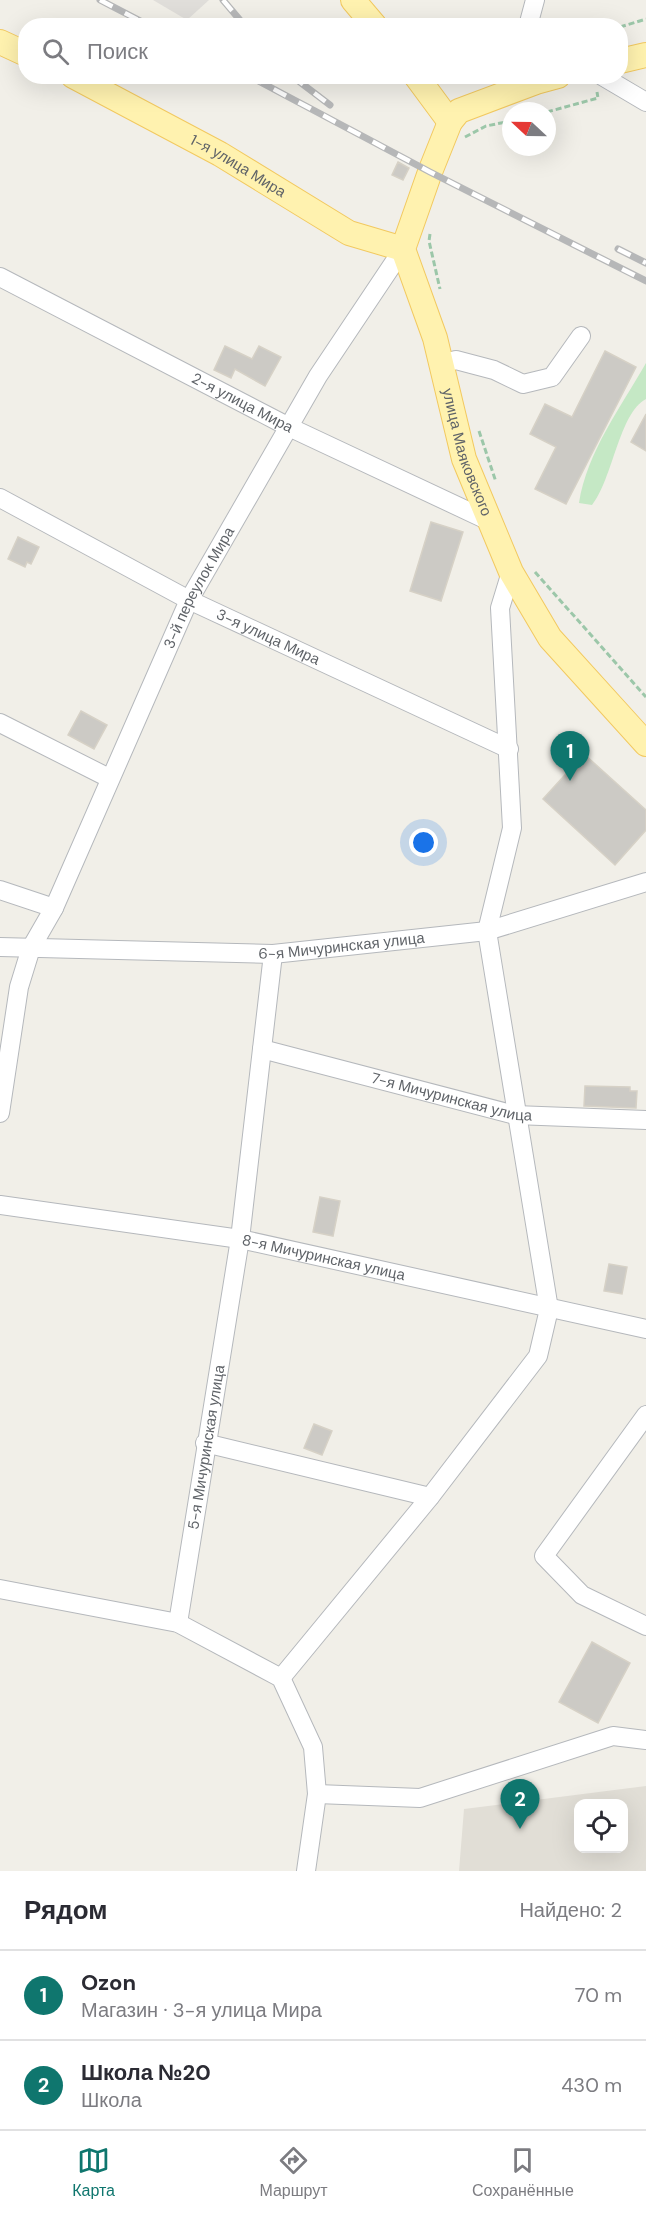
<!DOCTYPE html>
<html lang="ru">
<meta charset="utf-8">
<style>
:root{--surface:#fff;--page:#f7f7f7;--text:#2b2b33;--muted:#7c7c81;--line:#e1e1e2;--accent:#0f766e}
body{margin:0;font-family:"DM Sans",sans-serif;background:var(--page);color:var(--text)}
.controls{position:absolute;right:18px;bottom:18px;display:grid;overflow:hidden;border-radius:12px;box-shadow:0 6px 24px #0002}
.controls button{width:54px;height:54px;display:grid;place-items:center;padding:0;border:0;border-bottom:2px solid var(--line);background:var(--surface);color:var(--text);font:30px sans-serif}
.compass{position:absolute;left:502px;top:102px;width:54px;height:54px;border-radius:50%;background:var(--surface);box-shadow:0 6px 24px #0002;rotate:292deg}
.you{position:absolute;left:424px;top:843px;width:21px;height:21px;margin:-15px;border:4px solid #fff;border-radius:50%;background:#1a73e8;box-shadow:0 0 0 9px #1a73e833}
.badge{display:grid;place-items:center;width:39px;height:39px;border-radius:50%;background:var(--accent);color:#fff;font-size:20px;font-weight:700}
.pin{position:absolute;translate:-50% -50px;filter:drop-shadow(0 2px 3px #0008)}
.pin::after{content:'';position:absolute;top:32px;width:21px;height:18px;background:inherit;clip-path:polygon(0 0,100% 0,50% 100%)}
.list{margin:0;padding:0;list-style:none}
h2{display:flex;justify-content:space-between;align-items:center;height:78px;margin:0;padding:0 24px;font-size:26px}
h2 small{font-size:20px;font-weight:400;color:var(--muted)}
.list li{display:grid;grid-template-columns:39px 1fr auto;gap:18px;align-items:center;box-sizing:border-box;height:90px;padding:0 24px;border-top:2px solid var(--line)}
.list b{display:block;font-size:22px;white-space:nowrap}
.list p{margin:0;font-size:20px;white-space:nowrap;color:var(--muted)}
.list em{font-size:20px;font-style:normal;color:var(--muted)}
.icon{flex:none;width:33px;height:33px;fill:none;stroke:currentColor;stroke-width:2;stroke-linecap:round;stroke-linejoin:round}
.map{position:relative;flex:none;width:646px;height:1871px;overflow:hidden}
.search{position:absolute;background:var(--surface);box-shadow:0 6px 24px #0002;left:18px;right:18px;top:18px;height:66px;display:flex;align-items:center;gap:15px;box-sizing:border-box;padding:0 21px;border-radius:24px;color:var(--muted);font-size:22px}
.sheet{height:258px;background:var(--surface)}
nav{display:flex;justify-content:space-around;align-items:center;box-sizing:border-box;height:84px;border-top:2px solid var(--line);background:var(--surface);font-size:16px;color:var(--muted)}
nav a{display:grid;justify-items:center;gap:3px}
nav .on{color:var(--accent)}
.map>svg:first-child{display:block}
.industrial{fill:#e0deda}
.education{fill:#e1ded6;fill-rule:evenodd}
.green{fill:#c5e8c5}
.building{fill:#cccac5;stroke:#d6d1c6;stroke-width:1.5}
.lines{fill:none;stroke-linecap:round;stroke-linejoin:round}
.minor-casing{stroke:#b5b8bc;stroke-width:20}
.major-casing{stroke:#f2c960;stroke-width:26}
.path{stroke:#9cc7a9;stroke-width:3;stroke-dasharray:6 3;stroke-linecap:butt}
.minor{stroke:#fff;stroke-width:18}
.major{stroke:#fff2af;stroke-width:24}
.rail-casing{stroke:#b6b7b8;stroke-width:7}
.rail{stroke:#fff;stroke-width:4.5;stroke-dasharray:14;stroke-linecap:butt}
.labels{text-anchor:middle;stroke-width:6;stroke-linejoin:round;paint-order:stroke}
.street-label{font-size:15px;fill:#5f6368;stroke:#fff}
</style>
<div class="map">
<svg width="646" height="1871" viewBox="0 0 646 1871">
<rect width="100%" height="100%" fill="#f1efe8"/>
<path class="industrial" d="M153 0H209L187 20Z"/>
<path class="education" d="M646 1786V1871H459L464 1809ZM578 1804H624V1848H578Z"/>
<path class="green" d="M646 363V399C619 413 613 479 592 505L579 503C587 452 621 407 646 363Z"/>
<path class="building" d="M398 162 409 168 403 180 392 175Z
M225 346 252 359 259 346 281 357 265 386 235 369 231 378 214 370Z
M605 351 636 367 566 504 535 489 556 447 530 434 545 404 572 417Z
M646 414V451L631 442Z
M431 522 463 532 441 601 410 591Z
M18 537 39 547 31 564 27 562 25 567 8 559Z
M81 711 107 725 94 749 68 735Z
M584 754 646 810V830L615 865 543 799Z
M585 1086 630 1087V1091H637L636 1108 584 1106Z
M320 1197 340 1201 333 1236 313 1232Z
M609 1264 627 1267 622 1294 604 1291Z
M314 1424 332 1431 322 1455 304 1448Z
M592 1642 630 1663 598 1723 559 1702Z"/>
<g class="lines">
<g class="minor-casing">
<g id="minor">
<path d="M528 26 535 0"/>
<path d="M602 76 646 102"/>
<path id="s1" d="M0 277 289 427 487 520"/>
<path d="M440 364 456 360 494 370 523 384 552 377 581 336"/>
<path id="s2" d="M0 498 189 600 509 749"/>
<path d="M0 723 109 778"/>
<path d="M0 890 54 908"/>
<path id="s3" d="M0 947 273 954 487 931 646 882"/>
<path id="s4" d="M262 1049 515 1115 646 1120"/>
<path id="s5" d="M0 1113 19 987 31 948 54 908 189 600 318 376 403 249"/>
<path id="s6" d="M0 1205 240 1239 646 1329"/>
<path d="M646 1415 544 1556 582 1595 646 1626"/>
<path d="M205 1443 430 1497"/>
<path d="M0 1589 178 1623 281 1678 313 1747 317 1794 306 1871"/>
<path id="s7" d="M178 1623 240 1239 273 954"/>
<path d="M281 1678 430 1497 538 1356 549 1309 487 931 512 828 500 608 511 572"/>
<path d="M317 1794 420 1798 613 1736 646 1740"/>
</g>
</g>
<g class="major-casing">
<g id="major">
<path d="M353 0 375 26"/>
<path d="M0 42 26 54"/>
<path d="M620 61 646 55"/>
<path id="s8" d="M73 76 220 154 349 233 403 249"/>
<path d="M416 76 450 122"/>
<path id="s9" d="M558 76 536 82 459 111 450 122 430 172 403 249 435 338 464 459 511 572 550 638 646 744"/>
</g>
</g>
<path class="path" d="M620 27 646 19
M547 112 598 98 597 92
M465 137 486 126 511 121
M430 234 429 241 440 289
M479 431 496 482
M535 572 646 697"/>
<use href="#minor" class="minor"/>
<use href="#major" class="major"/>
<g class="rail-casing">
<path id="rail" d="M100 0 150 26
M223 0 245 26
M249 76 430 172 646 281
M292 76 330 105
M618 249 646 263"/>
</g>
<use href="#rail" class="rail"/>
</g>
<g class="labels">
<g class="street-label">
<text dy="5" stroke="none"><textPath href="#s8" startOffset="188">1-я улица Мира</textPath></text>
<text dy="5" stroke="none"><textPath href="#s1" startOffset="273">2-я улица Мира</textPath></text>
<text dy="5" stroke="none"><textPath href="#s9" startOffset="468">улица Маяковского</textPath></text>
<text dy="5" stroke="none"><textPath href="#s5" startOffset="566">3-й переулок Мира</textPath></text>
<text dy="5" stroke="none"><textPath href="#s2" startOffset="302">3-я улица Мира</textPath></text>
<text dy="5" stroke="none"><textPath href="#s3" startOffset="342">6-я Мичуринская улица</textPath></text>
<text dy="5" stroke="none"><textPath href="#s4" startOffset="196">7-я Мичуринская улица</textPath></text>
<text dy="5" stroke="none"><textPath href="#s6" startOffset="328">8-я Мичуринская улица</textPath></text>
<text dy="5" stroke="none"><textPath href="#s7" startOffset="178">5-я Мичуринская улица</textPath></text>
</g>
</g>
</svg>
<div class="controls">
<button><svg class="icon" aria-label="locate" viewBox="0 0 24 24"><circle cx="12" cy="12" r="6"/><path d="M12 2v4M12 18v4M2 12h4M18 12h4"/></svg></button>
</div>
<svg class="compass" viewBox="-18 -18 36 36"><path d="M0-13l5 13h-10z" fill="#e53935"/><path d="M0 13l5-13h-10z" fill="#7c7c81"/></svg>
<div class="you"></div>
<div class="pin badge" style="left:570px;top:781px">1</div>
<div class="pin badge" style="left:520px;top:1829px">2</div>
<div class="search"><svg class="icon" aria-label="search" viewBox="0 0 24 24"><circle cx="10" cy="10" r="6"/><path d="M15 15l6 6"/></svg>Поиск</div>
</div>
<section class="sheet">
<h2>Рядом<small>Найдено: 2</small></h2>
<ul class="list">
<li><span class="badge">1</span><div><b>Ozon</b><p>Магазин · 3-я улица Мира</p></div><em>70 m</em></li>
<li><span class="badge">2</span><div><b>Школа №20</b><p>Школа</p></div><em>430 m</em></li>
</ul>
</section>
<nav>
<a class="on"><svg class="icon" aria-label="map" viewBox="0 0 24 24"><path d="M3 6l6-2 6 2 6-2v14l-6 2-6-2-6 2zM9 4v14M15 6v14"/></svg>Карта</a>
<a><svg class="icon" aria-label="directions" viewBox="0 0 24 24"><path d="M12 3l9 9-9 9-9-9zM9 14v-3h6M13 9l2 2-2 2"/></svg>Маршрут</a>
<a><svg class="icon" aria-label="saved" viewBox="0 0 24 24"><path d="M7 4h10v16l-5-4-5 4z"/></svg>Сохранённые</a>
</nav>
